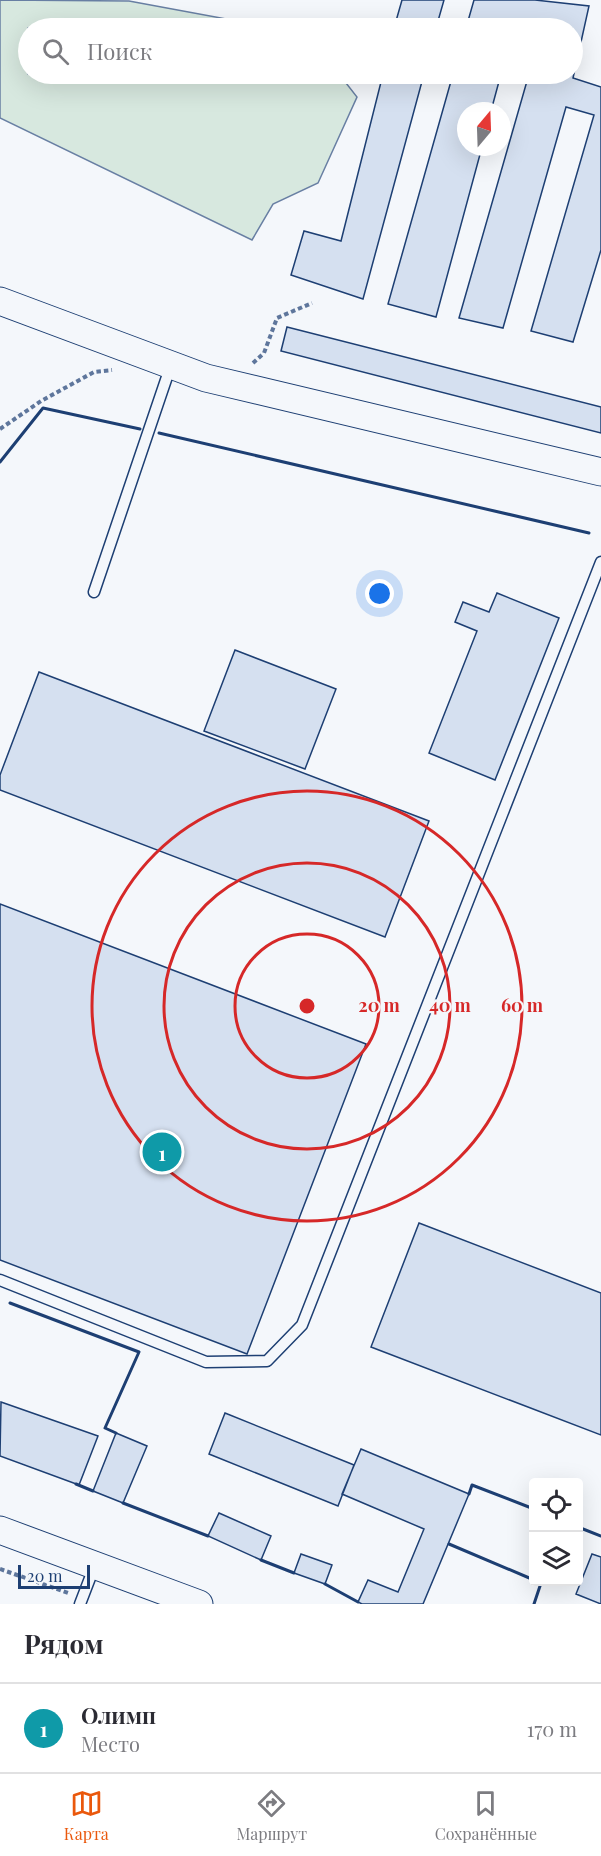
<!DOCTYPE html>
<html lang="ru">
<meta charset="utf-8">
<style>
:root{--surface:#fff;--page:#f2f2f3;--text:#2b2b33;--muted:#7c7c81;--line:#e1e1e2;--accent:#ea580c}
body{margin:0;font-family:"Playfair Display",serif;background:var(--page);color:var(--text)}
.controls{position:absolute;right:18px;bottom:18px;display:grid;overflow:hidden;border-radius:6px;box-shadow:0 6px 24px #0002}
.controls button{width:54px;height:54px;display:grid;place-items:center;padding:0;border:0;border-bottom:2px solid var(--line);background:var(--surface);color:var(--text);font:30px sans-serif}
.compass{position:absolute;left:457px;top:102px;width:54px;height:54px;border-radius:50%;background:var(--surface);box-shadow:0 6px 24px #0002;rotate:19deg}
.scale{position:absolute;left:18px;bottom:15px;width:72px;box-sizing:border-box;padding-left:6px;border:3px solid #1d3f73;border-top:0;font-size:16px;line-height:21px;white-space:nowrap;color:#1d3f73;-webkit-text-stroke:4px #f4f7fb;paint-order:stroke}
.you{position:absolute;left:380px;top:594px;width:21px;height:21px;margin:-15px;border:4px solid #fff;border-radius:50%;background:#1a73e8;box-shadow:0 0 0 9px #1a73e833}
.badge{display:grid;place-items:center;width:39px;height:39px;border-radius:50%;background:var(--accent);color:#fff;font-size:20px;font-weight:700}
.pin{position:absolute;translate:-50% -50%;border:3px solid #fff;box-shadow:0 2px 6px #0006}
.list{margin:0;padding:0;list-style:none}
h2{display:flex;justify-content:space-between;align-items:center;height:78px;margin:0;padding:0 24px;font-size:26px}
h2 small{font-size:20px;font-weight:400;color:var(--muted)}
.list li{display:grid;grid-template-columns:39px 1fr auto;gap:18px;align-items:center;box-sizing:border-box;height:90px;padding:0 24px;border-top:2px solid var(--line)}
.list b{display:block;font-size:22px;white-space:nowrap}
.list p{margin:0;font-size:20px;white-space:nowrap;color:var(--muted)}
.list em{font-size:20px;font-style:normal;color:var(--muted)}
.icon{flex:none;width:33px;height:33px;fill:none;stroke:currentColor;stroke-width:2;stroke-linecap:round;stroke-linejoin:round}
.map{position:relative;flex:none;width:601px;height:1604px;overflow:hidden}
.search{position:absolute;background:var(--surface);box-shadow:0 6px 24px #0002;left:18px;right:18px;top:18px;height:66px;display:flex;align-items:center;gap:15px;box-sizing:border-box;padding:0 21px;border-radius:33px;color:var(--muted);font-size:22px}
.sheet{height:168px;background:var(--surface)}
nav{display:flex;justify-content:space-around;align-items:center;box-sizing:border-box;height:84px;border-top:2px solid var(--line);background:var(--surface);font-size:16px;color:var(--muted)}
nav a{display:grid;justify-items:center;gap:3px}
nav .on{color:var(--accent)}
.map>svg:first-child{display:block}
.green{fill:#d7e8df;stroke:#687fa3;stroke-width:1.5}
.building{fill:#d5e0f0;stroke:#1d3f73;stroke-width:1.5}
.lines{fill:none;stroke-linecap:round;stroke-linejoin:round}
.service-casing{stroke:#1d3f73;stroke-width:13}
.tertiary-casing{stroke:#1d3f73;stroke-width:29}
.path{stroke:#5e769c;stroke-width:4;stroke-dasharray:4.5 3;stroke-linecap:butt}
.service{stroke:#f4f7fb;stroke-width:10}
.tertiary{stroke:#f4f7fb;stroke-width:27}
.wall{stroke:#1d3f73;stroke-width:3}
.ring{fill:none;stroke:#d62828;stroke-width:3}
.centre{fill:#d62828;stroke:#f4f7fb;stroke-width:3}
.ring-label{font-size:18px;text-anchor:middle;font-weight:bold;fill:#d62828;stroke:#f4f7fb;stroke-width:4.5;stroke-linejoin:round;paint-order:stroke}
</style>
<div class="map">
<svg width="601" height="1604" viewBox="0 0 601 1604">
<rect width="100%" height="100%" fill="#f4f7fb"/>
<path class="green" d="M0 0 129 1 275 28H28V74H339L357 97 318 183 273 204 252 240 0 118Z"/>
<path class="building" d="M402 0H444L436 28H394Z
M474 0H535L589 6 573 78 601 87V250L573 342 531 331 594 115 566 107 503 328 459 318 529 74H572V28L514 27V28H466Z
M383 74H424L363 299 291 275 304 231 341 241Z
M453 74H501L491 111H466V147H482L436 317 388 304Z
M287 327 601 407V433L281 351Z
M497 593 559 618 495 780 429 753 477 631 455 622 463 602 489 612Z
M235 650 336 689 305 769 204 731Z
M39 672 429 821 385 937 0 790V775Z
M0 904 366 1044 247 1354 0 1260Z
M419 1223 601 1293V1435L371 1347Z
M1 1402 98 1436 79 1485 0 1456Z
M225 1413 354 1465 338 1506 209 1454Z
M116 1433 147 1446 123 1503 93 1491Z
M361 1449 469 1494 423 1604H362L358 1602 368 1580 398 1592 424 1529 342 1494Z
M219 1513 271 1536 261 1560 208 1536Z
M301 1554 332 1565 325 1584 294 1573Z
M592 1554 601 1557V1604L576 1594Z"/>
<g class="lines">
<g class="service-casing">
<path id="service" d="M94 592 171 365
M0 1280 206 1362 267 1361 302 1325 601 562
M80 1604 95 1565"/>
</g>
<g class="tertiary-casing">
<path id="tertiary" d="M0 301 206 378 601 472
M0 1530 199 1604"/>
</g>
<path class="path" d="M253 363 264 353 277 318 312 303
M0 429 41 401 94 372 112 370
M0 1569 68 1593"/>
<use href="#service" class="service"/>
<use href="#tertiary" class="tertiary"/>
<path class="wall" d="M159 433 589 533
M0 462 43 408 140 429
M10 1303 139 1352 105 1428 116 1433
M76 1484 93 1491
M469 1494 472 1485 534 1509
M123 1503 208 1536
M578 1527 601 1536
M449 1544 534 1580
M261 1560 294 1573
M325 1584 358 1602
M534 1604 541 1583 537 1582"/>
</g>
<g class="ring">
<circle cx="307" cy="1006" r="72"/>
<circle cx="307" cy="1006" r="143"/>
<circle cx="307" cy="1006" r="215"/>
</g>
<circle cx="307" cy="1006" r="9" class="centre"/>
<g class="ring-label">
<text x="379" y="1012">20 m</text>
<text x="450" y="1012">40 m</text>
<text x="522" y="1012">60 m</text>
</g>
</svg>
<div class="controls">
<button><svg class="icon" aria-label="locate" viewBox="0 0 24 24"><circle cx="12" cy="12" r="6"/><path d="M12 2v4M12 18v4M2 12h4M18 12h4"/></svg></button>
<button><svg class="icon" aria-label="layers" viewBox="0 0 24 24"><path d="M12 4l9 5-9 5-9-5zM3 14l9 5 9-5"/></svg></button>
</div>
<svg class="compass" viewBox="-18 -18 36 36"><path d="M0-13l5 13h-10z" fill="#e53935"/><path d="M0 13l5-13h-10z" fill="#7c7c81"/></svg>
<div class="scale">20 m</div>
<div class="you"></div>
<div class="pin badge" style="left:162px;top:1152px;background:#0f9aa8">1</div>
<div class="search"><svg class="icon" aria-label="search" viewBox="0 0 24 24"><circle cx="10" cy="10" r="6"/><path d="M15 15l6 6"/></svg>Поиск</div>
</div>
<section class="sheet">
<h2>Рядом<small></small></h2>
<ul class="list">
<li><span class="badge" style="background:#0f9aa8">1</span><div><b>Олимп</b><p>Место</p></div><em>170 m</em></li>
</ul>
</section>
<nav>
<a class="on"><svg class="icon" aria-label="map" viewBox="0 0 24 24"><path d="M3 6l6-2 6 2 6-2v14l-6 2-6-2-6 2zM9 4v14M15 6v14"/></svg>Карта</a>
<a><svg class="icon" aria-label="directions" viewBox="0 0 24 24"><path d="M12 3l9 9-9 9-9-9zM9 14v-3h6M13 9l2 2-2 2"/></svg>Маршрут</a>
<a><svg class="icon" aria-label="saved" viewBox="0 0 24 24"><path d="M7 4h10v16l-5-4-5 4z"/></svg>Сохранённые</a>
</nav>
